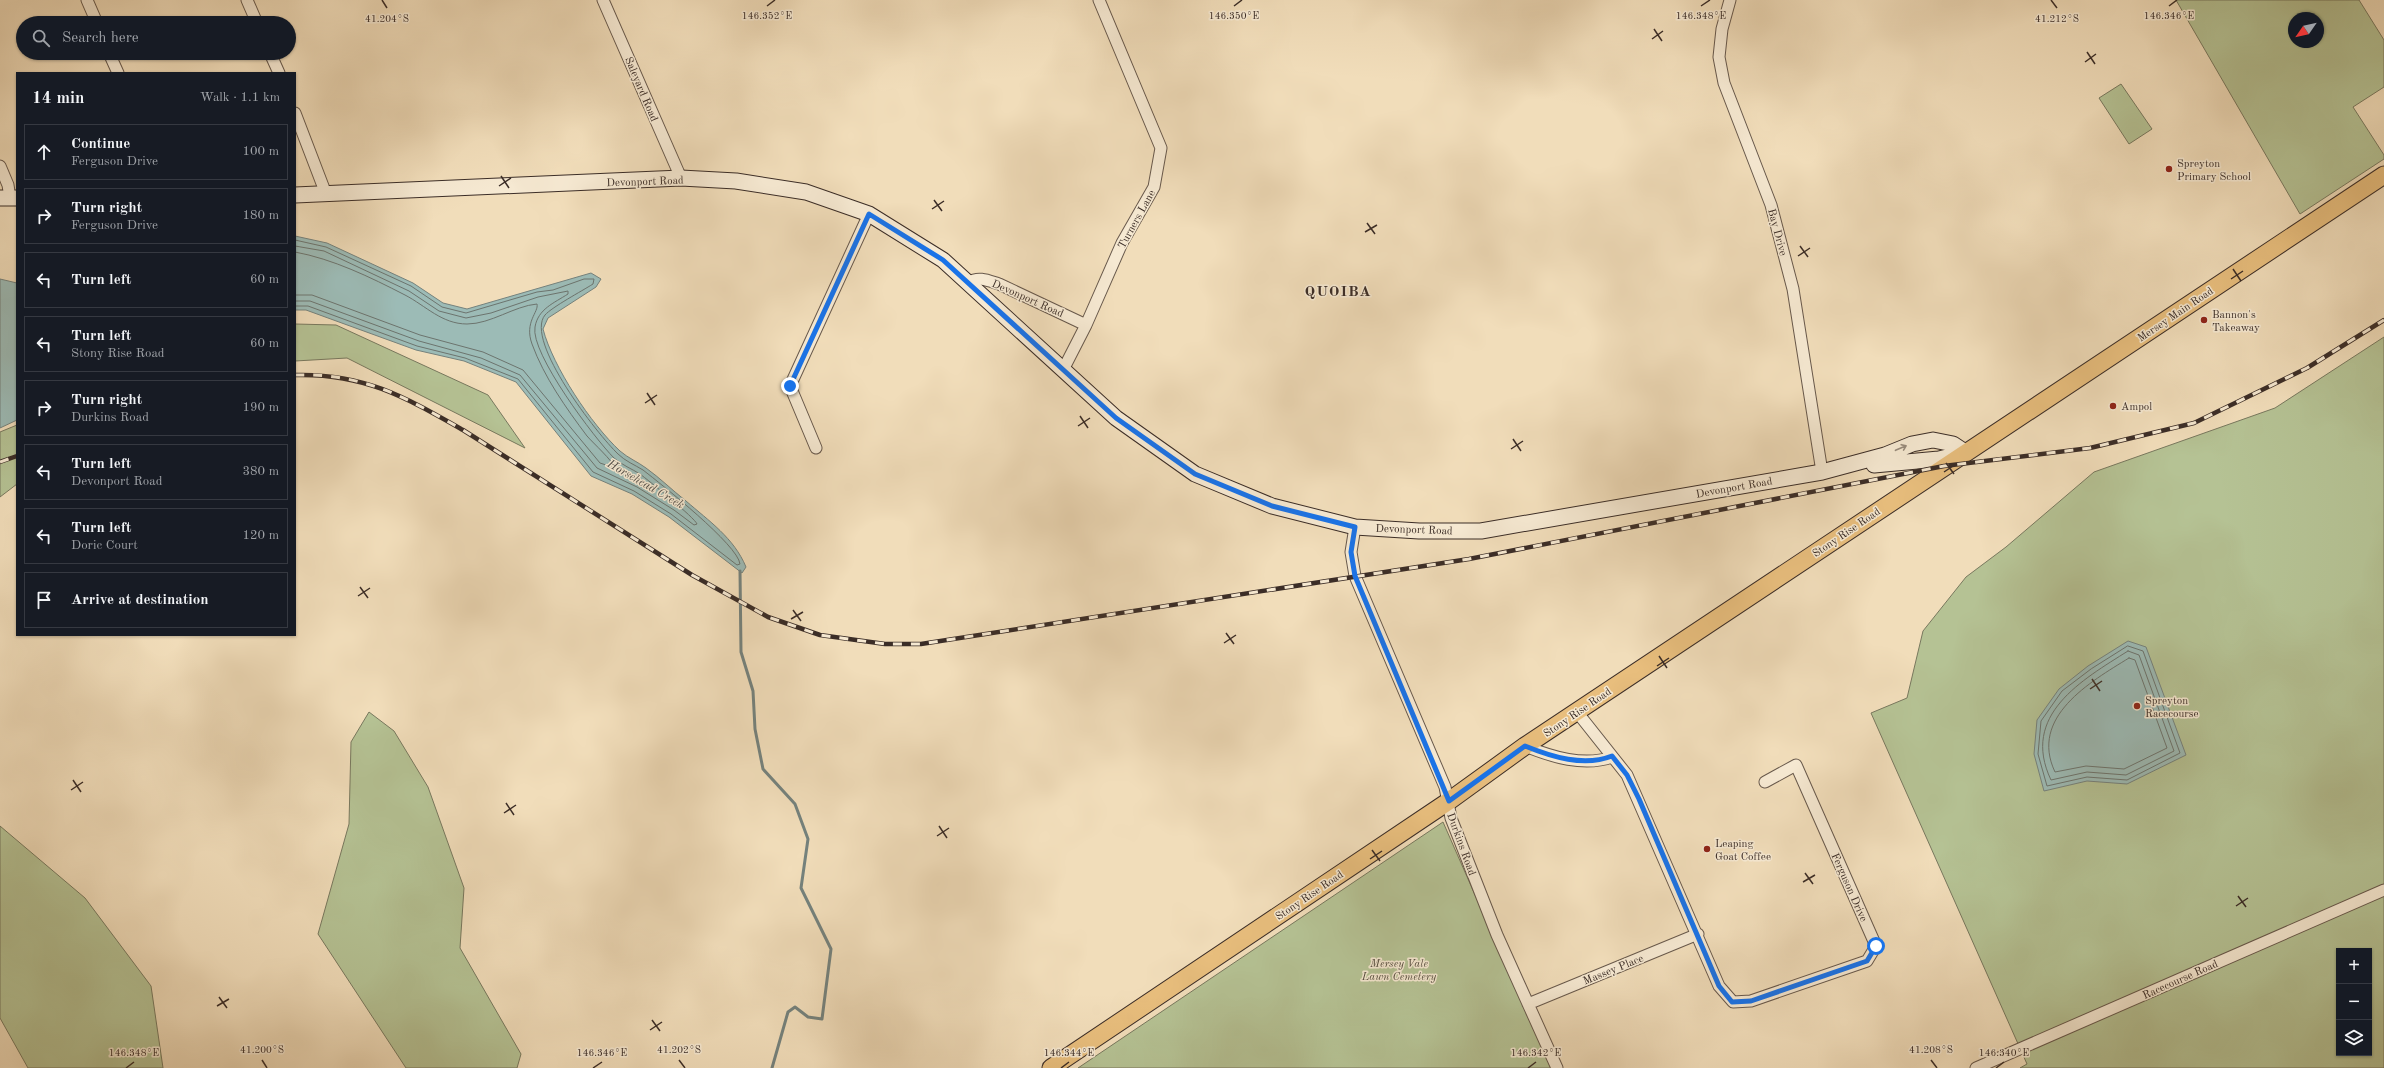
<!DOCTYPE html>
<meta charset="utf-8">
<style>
:root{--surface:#171b24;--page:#242831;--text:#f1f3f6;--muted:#9ea1a6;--line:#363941}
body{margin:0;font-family:"Old Standard TT",serif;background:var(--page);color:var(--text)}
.controls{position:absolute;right:12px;bottom:12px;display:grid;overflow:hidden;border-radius:0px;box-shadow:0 1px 3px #0004}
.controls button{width:36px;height:36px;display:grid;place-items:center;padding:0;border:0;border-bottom:1px solid var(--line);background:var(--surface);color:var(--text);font:20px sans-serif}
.compass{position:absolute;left:2288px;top:12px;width:36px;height:36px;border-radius:50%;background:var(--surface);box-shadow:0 1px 3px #0004;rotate:236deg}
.stop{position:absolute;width:12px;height:12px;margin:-9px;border:3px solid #1a73e8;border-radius:50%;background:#fff}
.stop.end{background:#1a73e8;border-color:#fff;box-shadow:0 1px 4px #0008}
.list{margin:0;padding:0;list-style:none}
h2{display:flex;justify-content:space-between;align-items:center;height:52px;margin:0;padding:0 16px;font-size:17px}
h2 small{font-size:13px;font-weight:400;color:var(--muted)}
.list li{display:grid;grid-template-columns:26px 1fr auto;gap:12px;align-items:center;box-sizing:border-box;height:56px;margin:0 8px 8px;padding:0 8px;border:1px solid var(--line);border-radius:0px}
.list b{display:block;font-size:15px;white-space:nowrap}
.list p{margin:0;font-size:13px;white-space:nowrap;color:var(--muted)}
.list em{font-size:13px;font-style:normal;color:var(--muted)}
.icon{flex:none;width:22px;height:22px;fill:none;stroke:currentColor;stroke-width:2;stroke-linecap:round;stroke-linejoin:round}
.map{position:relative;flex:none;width:2384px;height:1068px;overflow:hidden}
.search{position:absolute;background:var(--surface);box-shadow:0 1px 3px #0004;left:16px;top:16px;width:280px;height:44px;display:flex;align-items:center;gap:10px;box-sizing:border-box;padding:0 14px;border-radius:22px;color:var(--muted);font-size:15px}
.panel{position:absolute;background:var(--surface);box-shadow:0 1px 3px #0004;left:16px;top:72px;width:280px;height:564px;border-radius:0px}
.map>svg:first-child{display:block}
.green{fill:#b5c294;stroke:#78785e;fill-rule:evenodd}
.water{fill:#9cbbb6;stroke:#75827d}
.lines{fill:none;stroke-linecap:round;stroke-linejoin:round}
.shore{stroke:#6c746e;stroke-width:1}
.stream{stroke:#75827d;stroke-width:3}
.minor-casing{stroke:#68594c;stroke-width:13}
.secondary-casing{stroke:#3b2d27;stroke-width:17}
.primary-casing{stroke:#3b2d27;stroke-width:19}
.minor{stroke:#f6e9d2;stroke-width:11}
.secondary{stroke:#f6e9d2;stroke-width:15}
.primary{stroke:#e8be7d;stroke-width:17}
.rail-casing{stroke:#3b2d27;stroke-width:4.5}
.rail{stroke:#f6e9d2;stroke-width:3;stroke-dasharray:9;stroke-linecap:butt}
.oneway{stroke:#988b7c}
.route{stroke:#1a73e8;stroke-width:5}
.ticks{fill:none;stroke:#3b2d27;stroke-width:1.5}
.poi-dot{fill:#8f2418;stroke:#f6e9d2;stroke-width:1.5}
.labels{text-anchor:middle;stroke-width:3;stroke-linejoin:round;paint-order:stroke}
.street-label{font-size:11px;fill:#3b2d27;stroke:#f6e9d2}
.poi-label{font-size:11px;fill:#3b2d27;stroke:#f6e9d2;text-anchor:start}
.park-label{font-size:11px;font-style:italic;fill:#534b3d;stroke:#f6e9d2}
.water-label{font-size:12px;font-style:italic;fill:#53504b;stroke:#f6e9d2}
.district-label{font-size:15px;font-weight:bold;letter-spacing:1px;fill:#3b2d27;stroke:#f6e9d2}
.ticks-label{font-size:10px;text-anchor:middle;fill:#3b2d27;stroke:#f6e9d2;stroke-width:3;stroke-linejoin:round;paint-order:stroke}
</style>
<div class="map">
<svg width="2384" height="1068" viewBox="0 0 2384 1068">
<rect width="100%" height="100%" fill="#f1ddba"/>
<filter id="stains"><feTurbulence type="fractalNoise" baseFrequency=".005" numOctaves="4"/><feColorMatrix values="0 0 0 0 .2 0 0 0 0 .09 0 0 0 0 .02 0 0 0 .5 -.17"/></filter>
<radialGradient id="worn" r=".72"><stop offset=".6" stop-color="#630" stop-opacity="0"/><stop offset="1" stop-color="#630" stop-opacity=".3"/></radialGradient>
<path class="green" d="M2176 0H2359L2384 40V87L2353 107 2384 155V159L2300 214ZM2294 18H2318V42H2294Z
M2121 84 2152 129 2129 144 2099 98Z
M295 324 336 325 488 395 525 448 347 358 295 361Z
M2384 337V1068H2020L2027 1064 1871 713 1907 698 1923 631 1966 577 2006 547 2094 472 2275 408ZM2339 951H2369V1053H2339Z
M17 425V484L0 497V432Z
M369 712 394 731 428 787 464 888 460 948 521 1054 517 1068H406L318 934 349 824 351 742Z
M1443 822 1551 1068H1078Z
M0 826 85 898 151 986 163 1068H28L0 1018Z"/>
<path class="water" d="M295 236 327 243 413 283 443 303 467 309 591 273 601 279 596 287 548 318 543 329C553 367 591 424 620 451 628 458 638 462 646 468 660 478 672 490 686 501 709 521 734 538 746 567L742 573 669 517 632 494 591 476 516 382 464 361 416 350 306 310H295Z
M0 279 17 283V420L0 428Z
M2128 641 2146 647 2186 755 2127 784 2087 781 2044 791 2034 754 2037 720 2059 689 2088 666Z"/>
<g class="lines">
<path class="shore" d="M295 240 326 247 411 286 442 307 466 313 537 292 553 290 584 279H594L593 284C582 291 552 307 545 315 524 341 598 435 618 454 625 461 635 465 643 470 661 484 738 545 740 564L737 565 671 514 634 491 593 472 518 379 465 358 417 346 308 306H295
M295 246 324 251 409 291 439 311 466 318 491 313 538 297 568 291V294C554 303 538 309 535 327 530 353 595 439 614 458 622 465 632 469 640 474 648 480 695 518 697 524L694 525 674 510 637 487 597 468 520 375 481 358 419 341 310 301H295
M295 252C333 259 370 277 405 295 426 306 442 324 467 324 491 324 514 306 537 304 539 312 524 322 532 344 544 377 566 408 587 436 593 443 613 461 615 468L600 463 523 370 483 352 420 335 312 295H295
M2128 646 2143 651 2180 753 2127 780 2087 777 2047 786 2038 754 2041 721 2062 691 2091 669Z
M2128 651 2139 655 2174 751 2126 775 2087 772 2051 780C2020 715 2082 680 2128 651Z
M2129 658 2135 660 2167 748 2124 769 2086 766 2055 772C2029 717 2090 682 2129 658Z"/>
<path class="stream" d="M740 571 741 652 753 691 755 729 763 769 795 804 808 839 801 888 831 949 822 1019 808 1017 795 1007 788 1012 772 1068"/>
<g class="minor-casing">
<path id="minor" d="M87 0 97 23
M247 0 257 23
M603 0 681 178
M1730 0 1722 29 1719 57 1724 83 1771 205 1793 289 1822 472
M109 53 118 73
M270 53 279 73
M295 113 326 194
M0 166 8 185 10 198
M969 282C979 276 989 281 999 284L1086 325
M1064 368 1086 325 1122 243 1154 187 1161 148 1099 0
M816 448 790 386 869 214
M1355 527 1351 552 1355 576 1445 787 1451 818 1497 935 1557 1068
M1577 712 1627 775 1719 986 1733 1002 1751 1001 1867 961 1876 946 1796 765 1765 782
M1525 746C1552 757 1584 767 1612 757
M1528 1004 1698 934
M1976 1068 2384 890"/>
</g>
<g class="secondary-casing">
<path id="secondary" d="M295 195 681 178 736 181 806 192 869 214 943 260 1116 418 1195 474 1272 506 1355 527 1419 531H1481L1822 472 1885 455 1912 444 1933 440 1953 444 1965 452
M0 198H17
M1874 465 1939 459 1963 453"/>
</g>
<g class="primary-casing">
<path id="primary" d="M1051 1068 1449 801 1525 746 2384 175"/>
</g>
<use href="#minor" class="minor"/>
<use href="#secondary" class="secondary"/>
<use href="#primary" class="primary"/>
<g class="rail-casing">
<path id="rail" d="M295 375C364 373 405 397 463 430L692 575 768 617 820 635 885 644H921L1469 559 1944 466 2090 448 2194 423 2307 368 2384 320
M0 462 17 456"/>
</g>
<use href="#rail" class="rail"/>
</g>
<defs><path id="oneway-shaft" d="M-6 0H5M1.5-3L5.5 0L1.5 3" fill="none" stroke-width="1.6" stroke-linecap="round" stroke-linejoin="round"/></defs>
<use class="oneway" href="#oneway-shaft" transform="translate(1901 448) rotate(-23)"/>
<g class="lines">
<path class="route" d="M790 386 869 214 943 260 1116 418 1195 474 1272 506 1355 527 1351 552 1355 576 1449 801 1525 746C1552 757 1584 767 1612 756L1627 775 1639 799 1719 986 1732 1002 1751 1001 1867 961 1876 946"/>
</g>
<path class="ticks" d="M382 0 387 8M2051 0 2057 8M767 6 775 0M1234 6 1242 0M1701 6 1710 0M2169 6 2177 0M1654 29 1662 41M1652 39 1663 31M2087 52 2095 64M2085 62 2096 54M501 176 509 188M499 186 511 178M934 200 942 211M932 209 944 201M1367 223 1375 234M1365 232 1377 225M1800 246 1808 257M1798 256 1810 248M2233 269 2241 281M2231 279 2243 271M647 393 655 405M645 403 657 395M1080 416 1088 428M1078 426 1090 418M1513 439 1521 451M1511 449 1523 441M1946 463 1954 474M1944 472 1956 464M360 587 368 598M358 596 370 588M793 610 801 621M791 619 803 612M1226 633 1234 644M1224 643 1236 635M1659 656 1667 668M1657 666 1669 658M2092 679 2100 691M2090 689 2102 681M73 780 81 792M71 790 83 782M506 803 514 815M504 813 516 805M939 826 947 838M937 836 949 828M1372 850 1380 861M1370 859 1382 851M1805 873 1813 884M1803 882 1815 875M2238 896 2246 907M2236 906 2248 898M219 997 227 1008M217 1006 229 999M652 1020 660 1031M650 1030 662 1022M262 1060 267 1068M679 1060 685 1068M1931 1060 1937 1068M126 1068 134 1062M593 1068 602 1062M1061 1068 1069 1062M1528 1068 1536 1062M1996 1068 2004 1062"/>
<g class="poi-dot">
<circle cx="2169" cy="169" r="4"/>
<circle cx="2204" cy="320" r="4"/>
<circle cx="2113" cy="406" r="4"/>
<circle cx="2137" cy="706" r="4"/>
<circle cx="1707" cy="849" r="4"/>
</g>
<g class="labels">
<g class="street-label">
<text transform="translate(642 89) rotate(67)" y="4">Saleyard Road</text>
<text transform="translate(645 181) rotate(-2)" y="4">Devonport Road</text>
<text transform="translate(1136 219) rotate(-61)" y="4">Turners Lane</text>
<text transform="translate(1778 232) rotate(75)" y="4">Bay Drive</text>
<text transform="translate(1028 298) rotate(24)" y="4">Devonport Road</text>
<text transform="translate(2175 314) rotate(-34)" y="4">Mersey Main Road</text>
<text transform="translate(1734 487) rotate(-10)" y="4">Devonport Road</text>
<text transform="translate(1414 529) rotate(2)" y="4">Devonport Road</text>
<text transform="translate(1846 532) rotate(-34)" y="4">Stony Rise Road</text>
<text transform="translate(1577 712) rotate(-34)" y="4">Stony Rise Road</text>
<text transform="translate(1462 844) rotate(70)" y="4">Durkins Road</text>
<text transform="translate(1850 887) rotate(66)" y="4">Ferguson Drive</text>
<text transform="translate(1309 895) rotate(-34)" y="4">Stony Rise Road</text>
<text transform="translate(1613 969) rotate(-22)" y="4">Massey Place</text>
<text transform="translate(2180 979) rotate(-24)" y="4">Racecourse Road</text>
</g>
<g class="poi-label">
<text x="2177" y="167">Spreyton<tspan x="2177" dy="13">Primary School</tspan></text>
<text x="2212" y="318">Bannon's<tspan x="2212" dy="13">Takeaway</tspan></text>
<text x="2121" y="410">Ampol</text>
<text x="2145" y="704">Spreyton<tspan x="2145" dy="13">Racecourse</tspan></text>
<text x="1715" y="847">Leaping<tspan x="1715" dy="13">Goat Coffee</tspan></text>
</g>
<g class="park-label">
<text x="1399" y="967">Mersey Vale<tspan x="1399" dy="13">Lawn Cemetery</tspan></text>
</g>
<g class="water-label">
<text transform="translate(646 484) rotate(30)" y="4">Horsehead Creek</text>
</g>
<g class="district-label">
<text x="1338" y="296">QUOIBA</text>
</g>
</g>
<g class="ticks-label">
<text x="767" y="19">146.352°E</text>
<text x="1234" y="19">146.350°E</text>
<text x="1701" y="19">146.348°E</text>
<text x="2169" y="19">146.346°E</text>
<text x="387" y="22">41.204°S</text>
<text x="2057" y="22">41.212°S</text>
<text x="262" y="1053">41.200°S</text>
<text x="679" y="1053">41.202°S</text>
<text x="1931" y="1053">41.208°S</text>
<text x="134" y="1056">146.348°E</text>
<text x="602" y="1056">146.346°E</text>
<text x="1069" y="1056">146.344°E</text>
<text x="1536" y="1056">146.342°E</text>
<text x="2004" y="1056">146.340°E</text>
</g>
<rect width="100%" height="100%" filter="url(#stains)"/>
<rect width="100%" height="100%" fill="url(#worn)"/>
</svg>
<div class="controls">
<button>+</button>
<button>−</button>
<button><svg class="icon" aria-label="layers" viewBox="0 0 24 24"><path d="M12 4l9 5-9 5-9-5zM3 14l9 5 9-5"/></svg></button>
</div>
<svg class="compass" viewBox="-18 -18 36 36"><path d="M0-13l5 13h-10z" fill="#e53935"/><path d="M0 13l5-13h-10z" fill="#9ea1a6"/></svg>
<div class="stop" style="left:1876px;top:946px"></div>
<div class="stop end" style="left:790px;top:386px"></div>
<div class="search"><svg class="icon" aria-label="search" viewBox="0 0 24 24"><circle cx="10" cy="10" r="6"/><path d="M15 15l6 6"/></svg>Search here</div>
<section class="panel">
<h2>14 min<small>Walk · 1.1 km</small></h2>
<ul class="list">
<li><svg class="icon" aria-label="ahead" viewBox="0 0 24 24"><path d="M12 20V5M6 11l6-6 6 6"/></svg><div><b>Continue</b><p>Ferguson Drive</p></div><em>100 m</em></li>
<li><svg class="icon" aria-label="right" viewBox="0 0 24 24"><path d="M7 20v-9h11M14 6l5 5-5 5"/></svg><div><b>Turn right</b><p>Ferguson Drive</p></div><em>180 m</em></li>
<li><svg class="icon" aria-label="left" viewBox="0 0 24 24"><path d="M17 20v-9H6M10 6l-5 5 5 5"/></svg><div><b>Turn left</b></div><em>60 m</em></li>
<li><svg class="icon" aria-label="left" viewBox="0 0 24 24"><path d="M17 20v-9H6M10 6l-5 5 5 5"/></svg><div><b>Turn left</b><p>Stony Rise Road</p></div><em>60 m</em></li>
<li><svg class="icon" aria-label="right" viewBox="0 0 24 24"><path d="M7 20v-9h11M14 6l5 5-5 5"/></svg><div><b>Turn right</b><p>Durkins Road</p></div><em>190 m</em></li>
<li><svg class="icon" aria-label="left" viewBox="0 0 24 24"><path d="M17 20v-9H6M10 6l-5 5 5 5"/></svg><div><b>Turn left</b><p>Devonport Road</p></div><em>380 m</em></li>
<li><svg class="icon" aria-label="left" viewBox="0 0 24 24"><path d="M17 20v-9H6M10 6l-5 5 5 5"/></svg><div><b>Turn left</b><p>Doric Court</p></div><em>120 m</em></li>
<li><svg class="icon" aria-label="arrive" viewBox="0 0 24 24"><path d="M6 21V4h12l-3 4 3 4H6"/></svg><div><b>Arrive at destination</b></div></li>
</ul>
</section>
</div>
